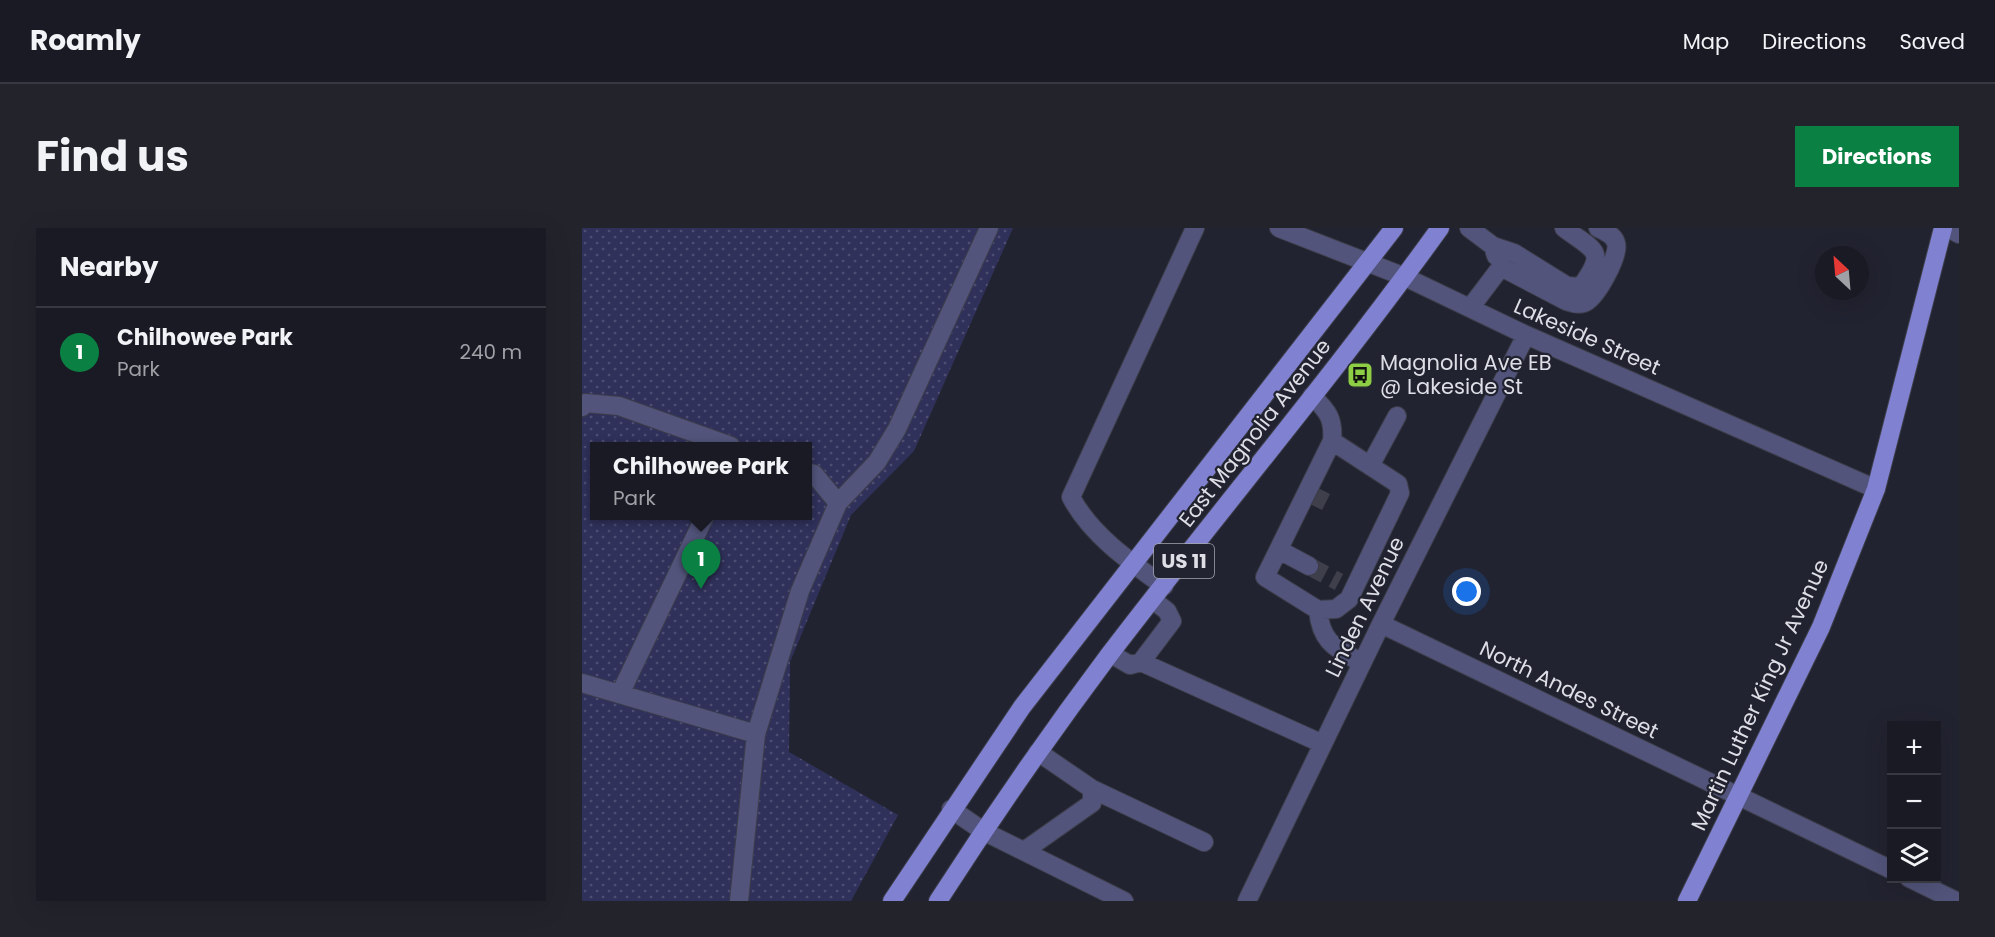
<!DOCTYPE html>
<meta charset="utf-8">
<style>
:root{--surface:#1a1a24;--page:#23232c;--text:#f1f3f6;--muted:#9fa1a6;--line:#383841;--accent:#0b8043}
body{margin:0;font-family:Poppins,sans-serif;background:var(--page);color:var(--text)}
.controls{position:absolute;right:18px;bottom:18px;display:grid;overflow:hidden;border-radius:0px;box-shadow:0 6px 24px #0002}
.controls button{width:54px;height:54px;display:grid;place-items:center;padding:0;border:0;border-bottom:2px solid var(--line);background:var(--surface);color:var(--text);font:30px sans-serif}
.compass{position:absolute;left:1233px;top:18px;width:54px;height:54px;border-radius:50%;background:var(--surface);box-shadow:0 6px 24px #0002;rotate:334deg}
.you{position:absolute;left:885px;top:364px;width:21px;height:21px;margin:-15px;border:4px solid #fff;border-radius:50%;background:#1a73e8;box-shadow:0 0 0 9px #1a73e833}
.badge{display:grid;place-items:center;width:39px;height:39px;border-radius:50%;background:var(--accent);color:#fff;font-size:20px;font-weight:700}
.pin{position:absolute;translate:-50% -50px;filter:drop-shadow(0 2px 3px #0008)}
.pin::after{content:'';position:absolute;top:32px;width:21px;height:18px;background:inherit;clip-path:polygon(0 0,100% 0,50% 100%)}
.popup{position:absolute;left:8px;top:214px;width:222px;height:78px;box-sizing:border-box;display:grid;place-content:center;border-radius:0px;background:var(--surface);filter:drop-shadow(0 2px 4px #0005);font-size:20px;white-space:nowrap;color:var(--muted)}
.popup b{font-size:22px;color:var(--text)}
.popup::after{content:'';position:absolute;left:50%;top:100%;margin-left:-12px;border:12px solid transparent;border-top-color:var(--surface)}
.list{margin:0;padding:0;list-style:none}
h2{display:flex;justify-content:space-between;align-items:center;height:78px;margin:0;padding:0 24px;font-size:26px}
h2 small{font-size:20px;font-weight:400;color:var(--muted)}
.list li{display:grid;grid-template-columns:39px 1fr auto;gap:18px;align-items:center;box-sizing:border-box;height:90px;padding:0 24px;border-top:2px solid var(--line)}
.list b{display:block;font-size:22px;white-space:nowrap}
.list p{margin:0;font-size:20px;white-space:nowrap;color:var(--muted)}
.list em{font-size:20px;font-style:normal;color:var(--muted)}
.icon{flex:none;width:33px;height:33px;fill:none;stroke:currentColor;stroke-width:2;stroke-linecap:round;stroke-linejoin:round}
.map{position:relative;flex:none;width:1377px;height:673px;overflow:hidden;border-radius:0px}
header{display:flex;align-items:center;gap:36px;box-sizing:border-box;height:84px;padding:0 30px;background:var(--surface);border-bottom:2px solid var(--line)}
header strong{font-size:28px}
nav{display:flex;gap:33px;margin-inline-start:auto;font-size:21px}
.intro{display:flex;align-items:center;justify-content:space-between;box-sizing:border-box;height:144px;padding:0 36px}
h1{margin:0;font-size:42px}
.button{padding:15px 27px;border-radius:0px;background:var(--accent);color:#fff;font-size:21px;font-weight:700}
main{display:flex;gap:36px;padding:0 36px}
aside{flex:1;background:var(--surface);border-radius:0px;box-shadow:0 6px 24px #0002}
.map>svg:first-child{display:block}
.grass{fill:url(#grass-dots);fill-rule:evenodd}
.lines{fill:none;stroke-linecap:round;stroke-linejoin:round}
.minor-tunnel{stroke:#3e3f4b;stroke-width:18;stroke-dasharray:18 9;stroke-linecap:butt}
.minor-casing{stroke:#3c3d49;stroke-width:20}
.major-casing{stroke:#3c3d49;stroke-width:20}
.minor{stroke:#52547b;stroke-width:18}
.major{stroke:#8082d1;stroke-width:18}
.labels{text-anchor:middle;stroke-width:4.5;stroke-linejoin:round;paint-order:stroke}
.shield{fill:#222330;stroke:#a5a6af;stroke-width:1.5}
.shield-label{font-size:20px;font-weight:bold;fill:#dddee6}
.street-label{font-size:21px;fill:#dddee6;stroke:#222330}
.poi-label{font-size:21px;fill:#dddee6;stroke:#222330;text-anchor:start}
</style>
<header>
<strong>Roamly</strong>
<nav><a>Map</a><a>Directions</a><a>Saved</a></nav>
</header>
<div class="intro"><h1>Find us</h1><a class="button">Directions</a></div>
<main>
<aside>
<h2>Nearby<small></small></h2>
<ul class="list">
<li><span class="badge">1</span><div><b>Chilhowee Park</b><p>Park</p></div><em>240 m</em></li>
</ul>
</aside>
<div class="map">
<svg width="1377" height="673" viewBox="0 0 1377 673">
<defs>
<pattern id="grass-dots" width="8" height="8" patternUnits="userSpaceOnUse" patternTransform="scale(1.5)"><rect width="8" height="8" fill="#30315b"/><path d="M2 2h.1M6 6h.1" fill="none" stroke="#4e4e73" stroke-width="1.8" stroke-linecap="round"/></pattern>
</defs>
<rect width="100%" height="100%" fill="#222330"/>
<path class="grass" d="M0 0H431L332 223 269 287 208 434 207 524 316 587 269 673H0ZM12 218H225V288H12Z"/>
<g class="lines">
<path class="minor-tunnel" d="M732 278 741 260
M727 338 757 354"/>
<g class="minor-casing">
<path id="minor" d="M697 0 823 49 944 107 1294 261
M887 0 911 18 914 28
M1366 0 1377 6
M911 18 932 25 985 58 999 59C1025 22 1014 24 982 0
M888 80 919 39 984 73C990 75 996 77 1002 75 1014 71 1038 27 1034 15 1032 7 1022 3 1016 0
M730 168C746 183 752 191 750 213L683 349 736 382 754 381 767 371 818 265 816 256 750 213
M0 179 3 175 37 178 149 218
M788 238 815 188
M225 244 232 246 256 275
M697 322 727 338
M582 358C548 334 508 306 489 269L613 0
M736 382C739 415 754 420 780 435
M799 396 1310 642
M529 426 548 437 559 434 590 393 585 383 571 372
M559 434 741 516
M0 455 174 506 218 363 256 275 295 234 315 201 407 0
M38 466 123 288
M510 561 622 614
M369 581 401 603 542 673
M442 623 510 575V561L456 524
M1327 650 1374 673
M157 673 174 506
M665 673 799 396 944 107"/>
</g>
<g class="major-casing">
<path id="major" d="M310 673 440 479 812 0
M356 673C410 589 467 507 527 427 636 284 753 146 858 0
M1105 673 1239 399 1294 261 1361 0"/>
</g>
<use href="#minor" class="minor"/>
<use href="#major" class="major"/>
</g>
<defs>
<g id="bus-square" transform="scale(1.35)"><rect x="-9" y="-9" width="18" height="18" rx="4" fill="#8dce44" stroke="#222330"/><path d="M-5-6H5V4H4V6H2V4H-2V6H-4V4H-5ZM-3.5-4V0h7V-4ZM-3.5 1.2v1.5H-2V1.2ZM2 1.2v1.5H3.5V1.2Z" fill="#111"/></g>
</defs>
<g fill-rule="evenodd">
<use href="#bus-square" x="778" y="147"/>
</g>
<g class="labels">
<rect class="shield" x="572" y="316" width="60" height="34" rx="4.5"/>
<g class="shield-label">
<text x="602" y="340">US 11</text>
</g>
<g class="street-label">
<text transform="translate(1005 109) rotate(24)" y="7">Lakeside Street</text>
<text transform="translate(673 205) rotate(-52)" y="7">East Magnolia Avenue</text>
<text transform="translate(783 379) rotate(-64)" y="7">Linden Avenue</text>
<text transform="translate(987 462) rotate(26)" y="7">North Andes Street</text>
<text transform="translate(1178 467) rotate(-65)" y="7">Martin Luther King Jr Avenue</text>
</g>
<g class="poi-label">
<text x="798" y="142">Magnolia Ave EB<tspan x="798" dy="24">@ Lakeside St</tspan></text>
</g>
</g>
</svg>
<div class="controls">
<button>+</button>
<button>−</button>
<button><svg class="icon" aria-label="layers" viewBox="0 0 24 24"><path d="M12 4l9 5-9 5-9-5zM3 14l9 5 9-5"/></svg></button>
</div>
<svg class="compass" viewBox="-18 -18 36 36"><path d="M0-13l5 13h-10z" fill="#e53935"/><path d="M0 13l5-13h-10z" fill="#9fa1a6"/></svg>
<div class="you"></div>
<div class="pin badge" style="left:119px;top:361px">1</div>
<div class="popup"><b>Chilhowee Park</b>Park</div>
</div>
</main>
